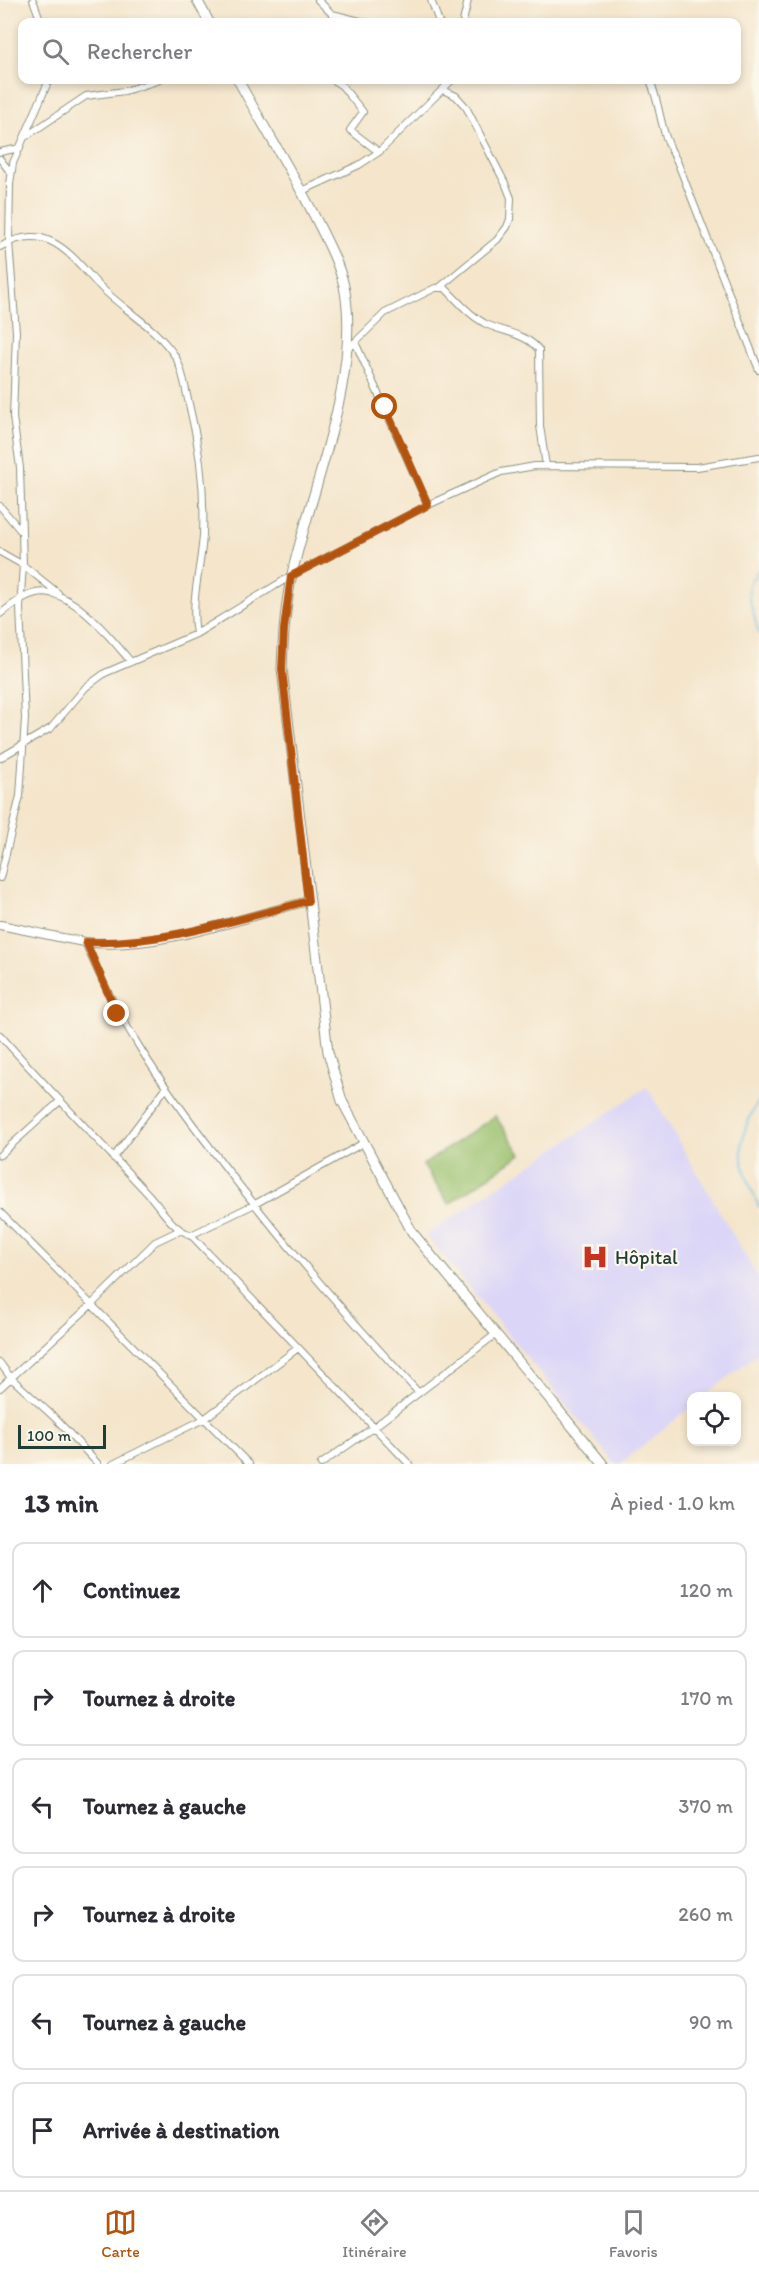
<!DOCTYPE html>
<html lang="fr">
<meta charset="utf-8">
<style>
:root{--surface:#fff;--page:#f2f2f3;--text:#2b2b33;--muted:#7c7c81;--line:#e1e1e2;--accent:#b45309}
body{margin:0;font-family:Itim,sans-serif;background:var(--page);color:var(--text)}
.controls{position:absolute;right:18px;bottom:18px;display:grid;overflow:hidden;border-radius:12px;box-shadow:0 3px 9px #0003}
.controls button{width:54px;height:54px;display:grid;place-items:center;padding:0;border:0;border-bottom:2px solid var(--line);background:var(--surface);color:var(--text);font:30px sans-serif}
.scale{position:absolute;left:18px;bottom:15px;width:88px;box-sizing:border-box;padding-left:6px;border:3px solid #1f3d34;border-top:0;font-size:16px;line-height:21px;white-space:nowrap;color:#1f3d34;-webkit-text-stroke:4px #fbf7ec;paint-order:stroke}
.stop{position:absolute;width:18px;height:18px;margin:-14px;border:4px solid #b45309;border-radius:50%;background:#fff}
.stop.end{background:#b45309;border-color:#fff;box-shadow:0 2px 6px #0008}
.list{margin:0;padding:0;list-style:none}
h2{display:flex;justify-content:space-between;align-items:center;height:78px;margin:0;padding:0 24px;font-size:26px}
h2 small{font-size:20px;font-weight:400;color:var(--muted)}
.list li{display:grid;grid-template-columns:39px 1fr auto;gap:18px;align-items:center;box-sizing:border-box;height:96px;margin:0 12px 12px;padding:0 12px;border:2px solid var(--line);border-radius:12px}
.list b{display:block;font-size:22px;white-space:nowrap}
.list em{font-size:20px;font-style:normal;color:var(--muted)}
.icon{flex:none;width:33px;height:33px;fill:none;stroke:currentColor;stroke-width:2;stroke-linecap:round;stroke-linejoin:round}
.map{position:relative;flex:none;width:759px;height:1464px;overflow:hidden}
.search{position:absolute;background:var(--surface);box-shadow:0 3px 9px #0003;left:18px;right:18px;top:18px;height:66px;display:flex;align-items:center;gap:15px;box-sizing:border-box;padding:0 21px;border-radius:12px;color:var(--muted);font-size:22px}
.sheet{height:726px;background:var(--surface)}
nav{display:flex;justify-content:space-around;align-items:center;box-sizing:border-box;height:84px;border-top:2px solid var(--line);background:var(--surface);font-size:16px;color:var(--muted)}
nav a{display:grid;justify-items:center;gap:3px}
nav .on{color:var(--accent)}
.map>svg:first-child{display:block}
.built{fill:#dbd6f7}
.green{fill:#99c06c;stroke:#5c7e50;stroke-width:1.5}
.lines{fill:none;stroke-linecap:round;stroke-linejoin:round}
.stream{stroke:#6bc1e8;stroke-width:1.5}
.street-casing{stroke:#8a9180;stroke-width:8}
.secondary-casing{stroke:#8a9180;stroke-width:10}
.primary-casing{stroke:#8a9180;stroke-width:11}
.street{stroke:#fff;stroke-width:6}
.secondary{stroke:#fff;stroke-width:8}
.primary{stroke:#fff;stroke-width:9}
.route{stroke:#b45309;stroke-width:8}
.labels{text-anchor:middle;stroke-width:4.5;stroke-linejoin:round;paint-order:stroke}
.poi-label{font-size:20px;fill:#1f3d34;stroke:#fbf7ec;text-anchor:start}
</style>
<div class="map">
<svg width="759" height="1464" viewBox="0 0 759 1464">
<rect width="100%" height="100%" fill="#fbf7ec"/>
<filter id="ink" filterUnits="userSpaceOnUse"><feTurbulence type="fractalNoise" baseFrequency=".0167" numOctaves="2"/><feDisplacementMap in="SourceGraphic" scale="12" xChannelSelector="R" yChannelSelector="G"/><feConvolveMatrix kernelMatrix="1 2 1 2 8 2 1 2 1" color-interpolation-filters="sRGB"/></filter>
<filter id="wash" filterUnits="userSpaceOnUse"><feTurbulence type="fractalNoise" baseFrequency=".008" numOctaves="4" result="noise"/><feDisplacementMap in="SourceGraphic" scale="24" xChannelSelector="R" yChannelSelector="G"/><feGaussianBlur stdDeviation="1.35" result="paint"/><feColorMatrix in="noise" values="0 0 0 0 0 0 0 0 0 0 0 0 0 0 0 0 0 1.4 0 .05"/><feComposite in="paint" operator="in"/></filter>
<g filter="url(#wash)">
<rect width="100%" height="100%" fill="#f4e5cb"/>
<path class="built" d="M647 1087 759 1279V1353L704 1396H692L691 1407 620 1464H615L426 1235Z"/>
<path class="green" d="M495 1116 521 1154 449 1204 423 1165Z"/>
<g class="lines">
<path class="stream" d="M759 569 749 584V597L759 634
M759 1100C732 1145 740 1163 759 1207"/>
</g>
</g>
<g filter="url(#ink)">
<g class="lines">
<g class="street-casing">
<path id="street" d="M33 0 41 22
M318 0 332 14 364 22
M431 0 439 22
M463 22 468 0
M333 80 342 86 363 112 350 130 379 152
M650 80C662 110 659 131 677 161L759 370
M25 137 86 96 125 91 160 80
M0 152 20 148
M0 159 11 173
M302 191 359 165 379 152 452 80
M0 247C42 222 66 248 92 278 117 307 153 323 175 356 183 369 185 388 189 404 200 448 205 489 203 535 201 569 190 600 196 634
M440 287 497 240 507 227 510 219 511 198 505 183 466 107 456 96 443 90
M355 342 428 505
M348 349 385 313 435 288H445C457 300 468 314 484 323 501 332 526 333 539 350L540 426 546 466
M0 506 20 530
M0 552 23 565 58 593
M0 614C11 606 22 596 36 593 70 586 111 638 131 662
M0 758 51 728 86 687 105 673 196 634 291 576 428 505 501 472 535 466 697 467 759 457
M0 878 20 796 25 718 20 608 23 565 20 468 13 417 16 332 9 242 10 184 13 163 49 80
M85 942C117 1020 162 1085 213 1151 277 1236 346 1315 419 1393
M0 1035C48 1089 99 1141 148 1194 162 1209 171 1228 191 1235L409 1464
M0 1155 59 1102
M113 1158 165 1089
M0 1212 249 1464
M191 1235 255 1204 365 1142
M0 1363 11 1378 55 1418 98 1464
M0 1388 92 1304 155 1242 178 1231
M113 1464 204 1419 298 1348
M321 1464 374 1427 496 1334"/>
</g>
<g class="secondary-casing">
<path id="secondary" d="M0 925C28 930 57 938 85 942 150 952 245 917 308 901"/>
</g>
<g class="primary-casing">
<path id="primary" d="M197 0 209 22
M238 80C264 128 294 174 318 223 328 243 339 264 344 286 362 375 312 486 292 574 285 605 283 638 282 669L328 1052 342 1101 412 1232 603 1464"/>
</g>
<use href="#street" class="street"/>
<use href="#secondary" class="secondary"/>
<use href="#primary" class="primary"/>
</g>
</g>
<g class="lines" filter="url(#ink)">
<path class="route" d="M117 1014 86 942C162 945 235 920 308 901L282 669 284 629 291 576 428 505 385 407"/>
</g>
<defs>
<g id="hospital-bare" transform="scale(2.07)"><path d="M-5-5h3v3.5h4V-5h3V5h-3V1.5h-4V5h-3Z" fill="#c8321e" stroke="#fbf7ec" stroke-width="2.5" paint-order="stroke"/></g>
</defs>
<g fill-rule="evenodd">
<use href="#hospital-bare" x="595" y="1257"/>
</g>
<g class="labels">
<g class="poi-label">
<text x="615" y="1264">Hôpital</text>
</g>
</g>
</svg>
<div class="controls">
<button><svg class="icon" aria-label="locate" viewBox="0 0 24 24"><circle cx="12" cy="12" r="6"/><path d="M12 2v4M12 18v4M2 12h4M18 12h4"/></svg></button>
</div>
<div class="scale">100 m</div>
<div class="stop" style="left:385px;top:407px"></div>
<div class="stop end" style="left:117px;top:1014px"></div>
<div class="search"><svg class="icon" aria-label="search" viewBox="0 0 24 24"><circle cx="10" cy="10" r="6"/><path d="M15 15l6 6"/></svg>Rechercher</div>
</div>
<section class="sheet">
<h2>13 min<small>À pied · 1.0 km</small></h2>
<ul class="list">
<li><svg class="icon" aria-label="ahead" viewBox="0 0 24 24"><path d="M12 20V5M6 11l6-6 6 6"/></svg><div><b>Continuez</b></div><em>120 m</em></li>
<li><svg class="icon" aria-label="right" viewBox="0 0 24 24"><path d="M7 20v-9h11M14 6l5 5-5 5"/></svg><div><b>Tournez à droite</b></div><em>170 m</em></li>
<li><svg class="icon" aria-label="left" viewBox="0 0 24 24"><path d="M17 20v-9H6M10 6l-5 5 5 5"/></svg><div><b>Tournez à gauche</b></div><em>370 m</em></li>
<li><svg class="icon" aria-label="right" viewBox="0 0 24 24"><path d="M7 20v-9h11M14 6l5 5-5 5"/></svg><div><b>Tournez à droite</b></div><em>260 m</em></li>
<li><svg class="icon" aria-label="left" viewBox="0 0 24 24"><path d="M17 20v-9H6M10 6l-5 5 5 5"/></svg><div><b>Tournez à gauche</b></div><em>90 m</em></li>
<li><svg class="icon" aria-label="arrive" viewBox="0 0 24 24"><path d="M6 21V4h12l-3 4 3 4H6"/></svg><div><b>Arrivée à destination</b></div></li>
</ul>
</section>
<nav>
<a class="on"><svg class="icon" aria-label="map" viewBox="0 0 24 24"><path d="M3 6l6-2 6 2 6-2v14l-6 2-6-2-6 2zM9 4v14M15 6v14"/></svg>Carte</a>
<a><svg class="icon" aria-label="directions" viewBox="0 0 24 24"><path d="M12 3l9 9-9 9-9-9zM9 14v-3h6M13 9l2 2-2 2"/></svg>Itinéraire</a>
<a><svg class="icon" aria-label="saved" viewBox="0 0 24 24"><path d="M7 4h10v16l-5-4-5 4z"/></svg>Favoris</a>
</nav>
